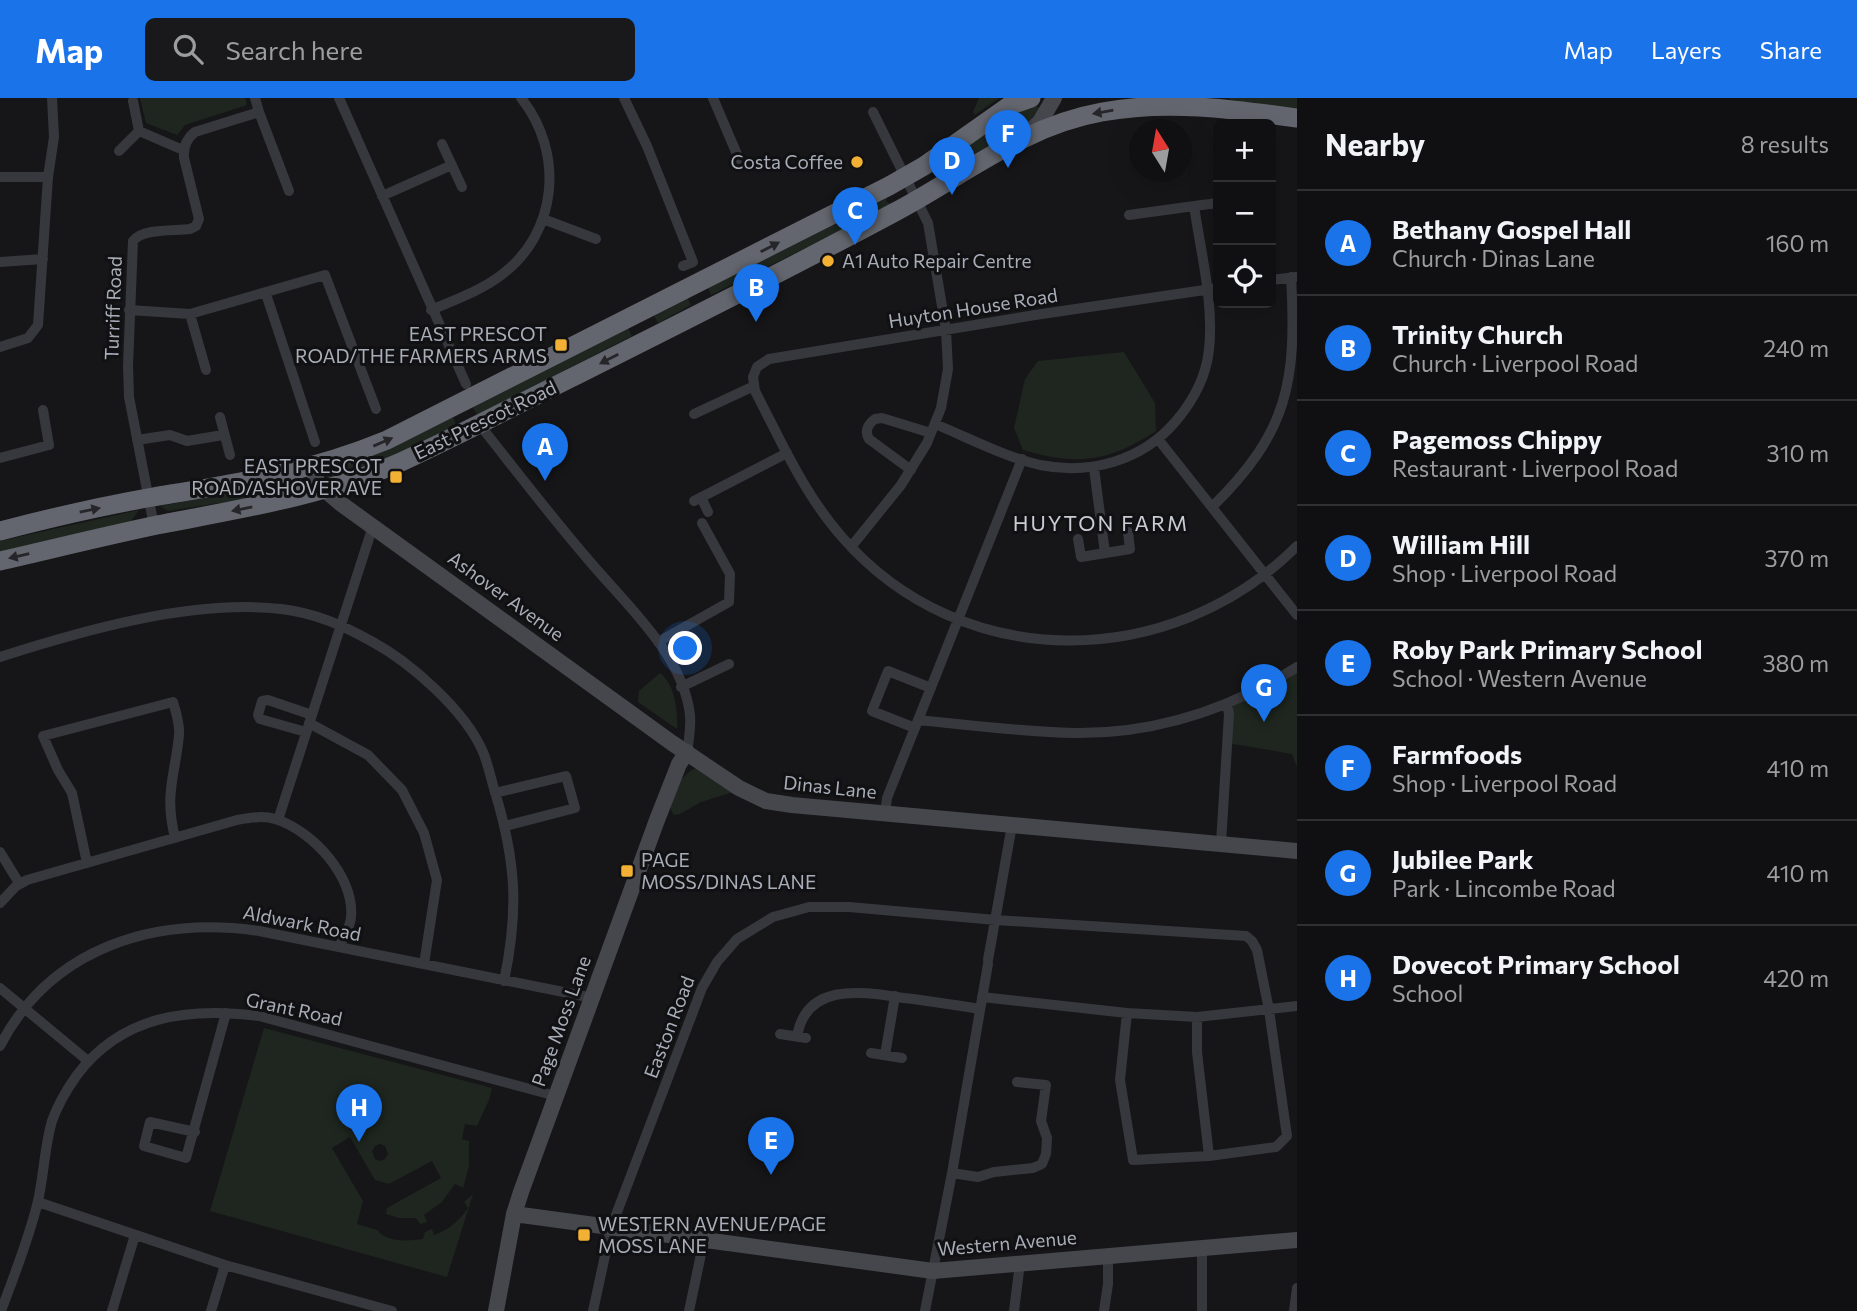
<!DOCTYPE html>
<meta charset="utf-8">
<style>
:root{--surface:#101012;--page:#19191b;--text:#f1f3f6;--muted:#9c9d9f;--line:#303032;--accent:#1a73e8}
body{margin:0;font-family:Commissioner,sans-serif;background:var(--page);color:var(--text)}
.controls{position:absolute;right:21px;top:21px;display:grid;overflow:hidden;border-radius:10px;box-shadow:0 7px 28px #0002}
.controls button{width:63px;height:63px;display:grid;place-items:center;padding:0;border:0;border-bottom:2px solid var(--line);background:var(--surface);color:var(--text);font:35px sans-serif}
.compass{position:absolute;left:1129px;top:21px;width:63px;height:63px;border-radius:50%;background:var(--surface);box-shadow:0 7px 28px #0002;rotate:349deg}
.you{position:absolute;left:686px;top:551px;width:24px;height:24px;margin:-18px;border:5px solid #fff;border-radius:50%;background:#1a73e8;box-shadow:0 0 0 10px #1a73e833}
.badge{display:grid;place-items:center;width:46px;height:46px;border-radius:50%;background:var(--accent);color:#fff;font-size:23px;font-weight:700}
.pin{position:absolute;translate:-50% -58px;filter:drop-shadow(0 2px 4px #0008)}
.pin::after{content:'';position:absolute;top:37px;width:24px;height:21px;background:inherit;clip-path:polygon(0 0,100% 0,50% 100%)}
.list{margin:0;padding:0;list-style:none}
h2{display:flex;justify-content:space-between;align-items:center;height:91px;margin:0;padding:0 28px;font-size:30px}
h2 small{font-size:23px;font-weight:400;color:var(--muted)}
.list li{display:grid;grid-template-columns:46px 1fr auto;gap:21px;align-items:center;box-sizing:border-box;height:105px;padding:0 28px;border-top:2px solid var(--line)}
.list b{display:block;font-size:26px;white-space:nowrap}
.list p{margin:0;font-size:23px;white-space:nowrap;color:var(--muted)}
.list em{font-size:23px;font-style:normal;color:var(--muted)}
.icon{flex:none;width:38px;height:38px;fill:none;stroke:currentColor;stroke-width:2;stroke-linecap:round;stroke-linejoin:round}
.map{position:relative;flex:none;width:1297px;height:1213px;overflow:hidden}
header{display:flex;align-items:center;gap:42px;box-sizing:border-box;height:98px;padding:0 35px;background:var(--accent);color:#fff}
header strong{font-size:33px}
nav{display:flex;gap:38px;margin-inline-start:auto;font-size:24px}
.search{width:490px;height:63px;background:var(--page);display:flex;align-items:center;gap:18px;box-sizing:border-box;padding:0 24px;border-radius:10px;color:var(--muted);font-size:26px}
main{display:flex}
aside{flex:1;background:var(--surface)}
.map>svg:first-child{display:block}
.green{fill:#1e261f;fill-rule:evenodd}
.lines{fill:none;stroke-linecap:round;stroke-linejoin:round}
.street{stroke:#37383d;stroke-width:10}
.secondary{stroke:#45474d;stroke-width:16}
.highway{stroke:#63666e;stroke-width:19}
.oneway{fill:#26262a}
.poi-dot{fill:#f2b134;stroke:#111113;stroke-width:2.5}
.labels{text-anchor:middle;stroke-width:6;stroke-linejoin:round;paint-order:stroke}
.poi-label{font-size:19px;fill:#a8adb8;stroke:#111113;text-anchor:end}
.street-label{font-size:19px;fill:#a8adb8;stroke:#111113}
.neighbourhood-label{font-size:21px;letter-spacing:2px;fill:#c9ccd4;stroke:#111113}
</style>
<header>
<strong>Map</strong>
<div class="search"><svg class="icon" aria-label="search" viewBox="0 0 24 24"><circle cx="10" cy="10" r="6"/><path d="M15 15l6 6"/></svg>Search here</div>
<nav><a>Map</a><a>Layers</a><a>Share</a></nav>
</header>
<main>
<div class="map">
<svg width="1297" height="1213" viewBox="0 0 1297 1213">
<rect width="100%" height="100%" fill="#161618"/>
<path class="green" d="M140 0H245L247 7 185 27 177 37 146 25Z
M979 0H999L975 17 973 14Z
M1229 0H1297V13L1230 3Z
M1036 7 1040 11C1026 35 968 62 943 77H939L936 72 933 73 1001 25 1007 24 1008 20Z
M887 100 886 103 891 107 711 197 707 187Z
M686 197 691 207 658 225 653 216Z
M627 228 632 238 477 317 472 308Z
M1124 254 1155 305 1156 333C1109 364 1077 368 1023 352L1014 330 1025 281 1038 263Z
M453 319 457 329 357 375 331 381 324 377Z
M309 381 310 389 238 406 219 405 168 413 160 408Z
M139 412 129 426 0 454V443Z
M1297 571V669L1292 656 1227 645 1234 602Z
M660 575C675 586 678 614 677 631L638 604 639 593Z
M696 670 733 694 701 704 680 716 674 717C662 704 682 675 696 670Z
M264 930 492 990 489 1002 477 1028 465 1026 462 1041 469 1043V1068L463 1090 455 1086 442 1104 424 1117 427 1124 420 1126 416 1120H399L386 1116 387 1110 441 1080 432 1063 389 1086 375 1082 350 1039 332 1050 363 1103 357 1126 377 1132C388 1145 407 1143 423 1141L425 1134 432 1131 434 1137C449 1132 460 1122 468 1110L464 1104 473 1096 447 1179 210 1113ZM380 1046 385 1048 388 1056 385 1061 380 1063 375 1061 372 1053 375 1048Z"/>
<g class="lines">
<path class="street" d="M339 0 466 286
M624 0 647 48 693 164 683 168
M713 0 739 61
M133 3 139 33 183 52
M259 14 289 93
M442 46 462 89
M119 53 139 33
M0 79H48L38 227 28 240 0 249
M48 79 54 39 52 0
M382 98 452 67
M1129 117 1194 108
M543 121 596 141
M0 164 43 161
M1271 182 1296 179
M1218 190 1035 217 769 261 757 269 753 279 755 293C781 343 804 396 842 439 962 577 1171 574 1297 448
M266 196 315 344
M129 212 190 216 325 177 376 311
M431 212C454 202 480 193 500 178 558 136 565 55 521 0
M190 216 206 272
M694 316 754 288
M220 319 230 357
M479 326C514 370 549 416 586 459 623 504 683 555 690 617 691 630 689 642 687 654
M935 326C969 340 1005 359 1040 367 1090 377 1142 363 1176 323 1193 303 1206 279 1209 252 1214 205 1201 155 1194 108L1218 105
M1158 341 1297 517
M137 342 170 337 187 343 223 337
M0 360 49 347 43 312
M1094 370 1105 455
M911 372 869 341C864 333 868 326 875 321L882 320 931 335
M701 399 708 414
M694 403 787 355
M1212 409C1288 334 1297 285 1291 179
M154 428 129 299 128 268 133 143C143 130 174 133 190 131L196 128 199 121 184 60C183 49 186 41 195 34L259 14 255 0
M1078 441 1081 459 1130 451 1128 434
M851 449 901 387 927 345 941 310 948 271 946 232 928 125 873 14
M658 544 729 504 730 476 702 425
M0 559C84 532 193 501 281 511 315 515 342 527 371 543 410 564 465 612 483 654 488 666 491 681 495 694 516 763 519 812 504 883
M681 589 729 566
M918 622C970 627 1022 634 1074 635 1154 636 1230 611 1297 569
M309 625 368 657 402 692 424 735 437 782 424 866
M915 630 872 613 888 573 931 590
M306 634 260 621 258 617 262 603 268 602 312 617
M495 695 566 678 575 710 505 728
M885 716 887 700 1022 361
M278 722 373 428
M1221 745 1229 616 1227 606
M0 754 19 785
M87 765 72 695 58 672 43 638 173 604C176 614 180 626 179 637 175 679 164 695 175 740
M0 805 16 788 27 782 237 722C249 720 263 717 275 721 312 732 355 779 351 819 351 828 343 840 339 849
M988 862 1012 727
M0 890 88 963
M982 899 1127 915 1197 919 1297 908
M1197 919V954L1209 1058
M780 936 806 940
M797 939C806 883 863 894 904 900 930 903 955 907 980 911
M0 948C51 849 155 818 259 833L593 900
M871 955 902 960
M885 957 895 898
M195 1034 150 1024 144 1048 186 1060 226 915
M952 1075 978 1079 994 1074 1033 1070 1042 1066 1046 1056 1047 1040 1041 1023 1046 987 1017 984
M38 1104 225 1167 392 1213
M1 1213C14 1178 28 1143 37 1107 44 1080 44 1050 52 1023 58 1006 67 991 77 977 122 917 189 909 259 918L556 998
M112 1213 135 1137
M211 1213 225 1167
M593 1213 611 1130 702 890 717 864 737 841 773 819 809 809H849L996 822 1246 838 1252 843 1257 852 1269 912 1287 1038 1276 1049 1209 1058 1133 1062 1120 982 1127 915
M689 1213 704 1142
M925 1213 952 1075 988 866
M1014 1213 1020 1165
M1104 1213 1108 1186V1158
M1202 1213V1149
M1294 1213 1297 1190"/>
<path class="secondary" d="M1026 36 1040 24 1054 0
M312 369 318 386 340 405 672 645 739 690 766 703 792 707 1297 753
M514 1116 933 1173 1297 1142
M496 1213 514 1116 521 1094 657 722 679 666 687 654"/>
<path class="highway" d="M0 433C50 420 101 408 153 399 237 385 307 375 387 342L889 88 924 68 1009 8 1031 0
M0 463C52 451 105 438 157 427 240 411 323 398 401 364 460 337 518 306 577 277 683 224 790 170 895 114 963 78 1023 28 1102 14 1167 2 1232 11 1297 20"/>
</g>
<defs><path id="oneway-solid" d="M-6-.8H1V-3.2L6.5 0L1 3.2V.8H-6Z" transform="scale(1.75)"/></defs>
<g class="oneway">
<use href="#oneway-solid" transform="translate(1103 14) rotate(170)"/>
<use href="#oneway-solid" transform="translate(770 149) rotate(-27)"/>
<use href="#oneway-solid" transform="translate(609 261) rotate(153)"/>
<use href="#oneway-solid" transform="translate(383 344) rotate(-23)"/>
<use href="#oneway-solid" transform="translate(242 411) rotate(169)"/>
<use href="#oneway-solid" transform="translate(90 412) rotate(-12)"/>
<use href="#oneway-solid" transform="translate(19 458) rotate(167)"/>
</g>
<g class="poi-dot">
<circle cx="857" cy="64" r="7"/>
<circle cx="828" cy="163" r="7"/>
<rect x="554" y="240" width="14" height="14" rx="3.5"/>
<rect x="389" y="372" width="14" height="14" rx="3.5"/>
<rect x="620" y="766" width="14" height="14" rx="3.5"/>
<rect x="577" y="1130" width="14" height="14" rx="3.5"/>
</g>
<g class="labels">
<g class="poi-label">
<text x="843" y="71">Costa Coffee</text>
<text x="842" y="170" text-anchor="start">A1 Auto Repair Centre</text>
<text x="547" y="243">EAST PRESCOT<tspan x="547" dy="22">ROAD/THE FARMERS ARMS</tspan></text>
<text x="382" y="375">EAST PRESCOT<tspan x="382" dy="22">ROAD/ASHOVER AVE</tspan></text>
<text x="641" y="769" text-anchor="start">PAGE<tspan x="641" dy="22">MOSS/DINAS LANE</tspan></text>
<text x="598" y="1133" text-anchor="start">WESTERN AVENUE/PAGE<tspan x="598" dy="22">MOSS LANE</tspan></text>
</g>
<g class="street-label">
<text transform="translate(113 210) rotate(-88)" y="7">Turriff Road</text>
<text transform="translate(973 210) rotate(-9)" y="7">Huyton House Road</text>
<text transform="translate(485 322) rotate(-26)" y="7">East Prescot Road</text>
<text transform="translate(506 498) rotate(36)" y="7">Ashover Avenue</text>
<text transform="translate(830 689) rotate(6)" y="7">Dinas Lane</text>
<text transform="translate(302 825) rotate(11)" y="7">Aldwark Road</text>
<text transform="translate(294 911) rotate(12)" y="7">Grant Road</text>
<text transform="translate(561 923) rotate(-70)" y="7">Page Moss Lane</text>
<text transform="translate(669 929) rotate(-69)" y="7">Easton Road</text>
<text transform="translate(1007 1145) rotate(-5)" y="7">Western Avenue</text>
</g>
<g class="neighbourhood-label">
<text x="1101" y="433">HUYTON FARM</text>
</g>
</g>
</svg>
<div class="controls">
<button>+</button>
<button>−</button>
<button><svg class="icon" aria-label="locate" viewBox="0 0 24 24"><circle cx="12" cy="12" r="6"/><path d="M12 2v4M12 18v4M2 12h4M18 12h4"/></svg></button>
</div>
<svg class="compass" viewBox="-18 -18 36 36"><path d="M0-13l5 13h-10z" fill="#e53935"/><path d="M0 13l5-13h-10z" fill="#9c9d9f"/></svg>
<div class="you"></div>
<div class="pin badge" style="left:545px;top:383px">A</div>
<div class="pin badge" style="left:756px;top:224px">B</div>
<div class="pin badge" style="left:855px;top:147px">C</div>
<div class="pin badge" style="left:952px;top:97px">D</div>
<div class="pin badge" style="left:771px;top:1077px">E</div>
<div class="pin badge" style="left:1008px;top:70px">F</div>
<div class="pin badge" style="left:1264px;top:624px">G</div>
<div class="pin badge" style="left:359px;top:1044px">H</div>
</div>
<aside>
<h2>Nearby<small>8 results</small></h2>
<ul class="list">
<li><span class="badge">A</span><div><b>Bethany Gospel Hall</b><p>Church · Dinas Lane</p></div><em>160 m</em></li>
<li><span class="badge">B</span><div><b>Trinity Church</b><p>Church · Liverpool Road</p></div><em>240 m</em></li>
<li><span class="badge">C</span><div><b>Pagemoss Chippy</b><p>Restaurant · Liverpool Road</p></div><em>310 m</em></li>
<li><span class="badge">D</span><div><b>William Hill</b><p>Shop · Liverpool Road</p></div><em>370 m</em></li>
<li><span class="badge">E</span><div><b>Roby Park Primary School</b><p>School · Western Avenue</p></div><em>380 m</em></li>
<li><span class="badge">F</span><div><b>Farmfoods</b><p>Shop · Liverpool Road</p></div><em>410 m</em></li>
<li><span class="badge">G</span><div><b>Jubilee Park</b><p>Park · Lincombe Road</p></div><em>410 m</em></li>
<li><span class="badge">H</span><div><b>Dovecot Primary School</b><p>School</p></div><em>420 m</em></li>
</ul>
</aside>
</main>
